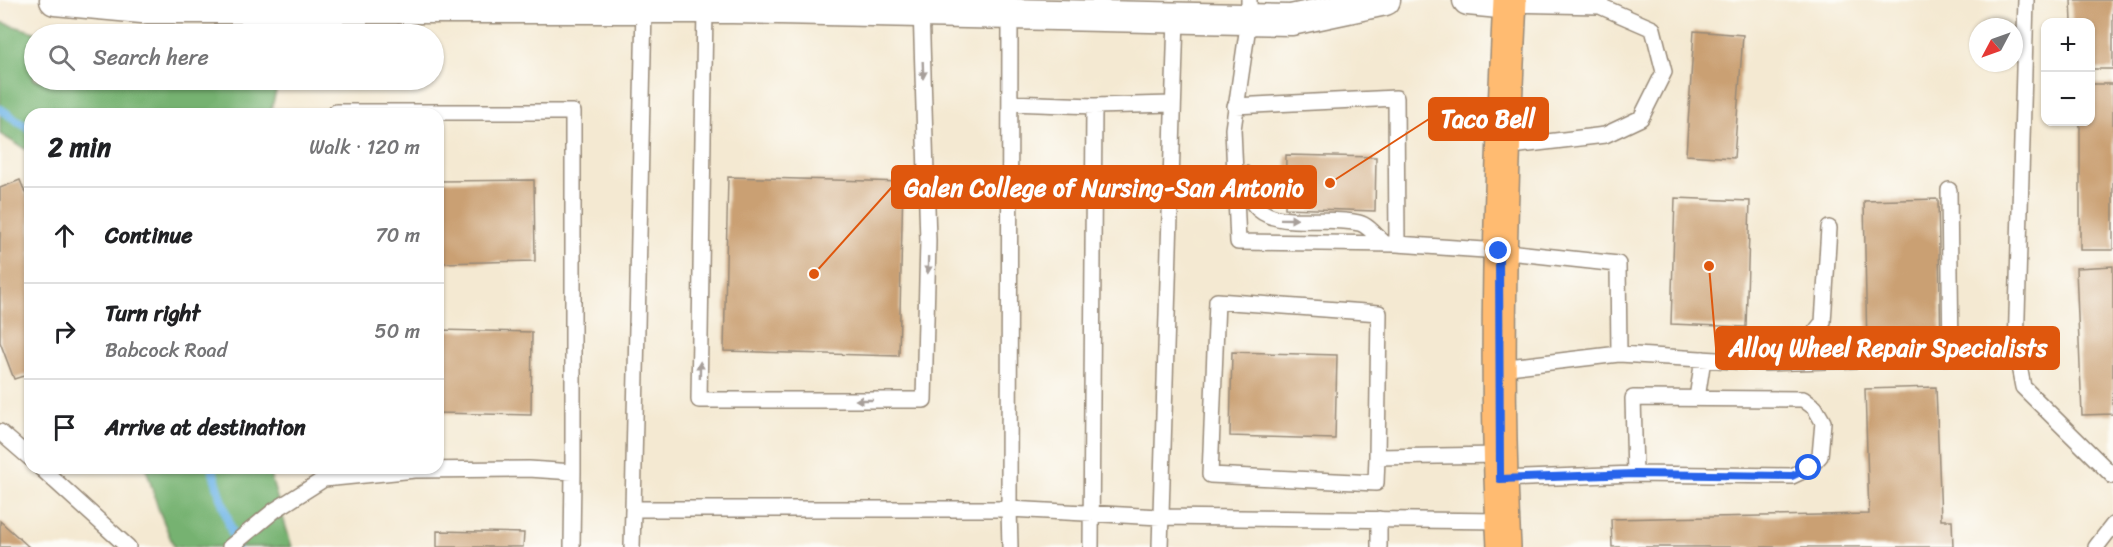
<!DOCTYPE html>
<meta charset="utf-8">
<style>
:root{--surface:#fff;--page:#f6f6f6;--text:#202124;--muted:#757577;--line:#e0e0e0}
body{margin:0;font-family:Sriracha,sans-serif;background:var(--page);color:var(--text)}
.controls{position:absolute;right:18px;top:18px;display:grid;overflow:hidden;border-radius:12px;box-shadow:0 2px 4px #0004}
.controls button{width:54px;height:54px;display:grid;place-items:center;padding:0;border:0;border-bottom:2px solid var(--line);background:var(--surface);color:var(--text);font:30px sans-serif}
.compass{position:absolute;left:1969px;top:18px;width:54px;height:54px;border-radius:50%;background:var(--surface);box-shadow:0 2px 4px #0004;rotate:229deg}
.stop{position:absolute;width:18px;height:18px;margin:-14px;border:4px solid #2563eb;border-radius:50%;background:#fff}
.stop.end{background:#2563eb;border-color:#fff;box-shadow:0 2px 6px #0008}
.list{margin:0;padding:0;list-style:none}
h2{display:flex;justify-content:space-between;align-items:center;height:78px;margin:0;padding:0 24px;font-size:26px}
h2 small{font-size:20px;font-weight:400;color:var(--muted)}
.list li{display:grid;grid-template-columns:39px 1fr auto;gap:18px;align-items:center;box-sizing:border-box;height:96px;padding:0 24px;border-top:2px solid var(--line)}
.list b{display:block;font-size:22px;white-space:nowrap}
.list p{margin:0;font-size:20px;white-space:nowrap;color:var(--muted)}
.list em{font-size:20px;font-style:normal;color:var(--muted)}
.icon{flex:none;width:33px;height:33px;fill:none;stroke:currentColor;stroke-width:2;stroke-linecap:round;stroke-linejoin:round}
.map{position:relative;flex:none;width:2113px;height:547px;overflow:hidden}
.search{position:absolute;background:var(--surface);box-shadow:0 2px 4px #0004;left:24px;top:24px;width:420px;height:66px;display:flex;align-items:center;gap:15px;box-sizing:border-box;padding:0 21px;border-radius:33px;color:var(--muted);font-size:22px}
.panel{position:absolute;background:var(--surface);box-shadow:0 2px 4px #0004;left:24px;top:108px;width:420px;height:366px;border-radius:18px}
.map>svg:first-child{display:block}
.forest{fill:#76b271;stroke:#586e48;stroke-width:1.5}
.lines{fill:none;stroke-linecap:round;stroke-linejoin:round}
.stream{stroke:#71b6e7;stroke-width:9}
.building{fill:#caa073}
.lane-casing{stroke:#988a78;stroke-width:18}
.street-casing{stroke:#988a78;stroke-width:33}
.primary-casing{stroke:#988a78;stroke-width:36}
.lane{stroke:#fff;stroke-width:15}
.street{stroke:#fff;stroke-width:30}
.primary{stroke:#ffbb71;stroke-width:33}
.oneway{fill:#a79f9a}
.route{stroke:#2563eb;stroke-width:8}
.leader{fill:none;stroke:#df570d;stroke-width:2}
.callout-dot{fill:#df570d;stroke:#fdfcf7;stroke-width:2}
.callout{fill:#df570d;stroke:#df570d;stroke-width:2}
.callout-label{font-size:24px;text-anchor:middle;font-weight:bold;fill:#fff}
</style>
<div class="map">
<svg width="2113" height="547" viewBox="0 0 2113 547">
<rect width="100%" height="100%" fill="#fdfcf7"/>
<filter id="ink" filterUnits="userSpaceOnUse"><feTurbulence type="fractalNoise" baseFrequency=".0167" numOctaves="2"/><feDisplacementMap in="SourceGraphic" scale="12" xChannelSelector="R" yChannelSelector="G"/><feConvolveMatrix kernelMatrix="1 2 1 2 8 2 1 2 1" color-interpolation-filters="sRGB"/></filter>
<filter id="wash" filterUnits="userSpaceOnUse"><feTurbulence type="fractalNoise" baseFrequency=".008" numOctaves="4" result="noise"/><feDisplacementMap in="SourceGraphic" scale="24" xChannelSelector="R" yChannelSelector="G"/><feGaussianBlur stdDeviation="1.35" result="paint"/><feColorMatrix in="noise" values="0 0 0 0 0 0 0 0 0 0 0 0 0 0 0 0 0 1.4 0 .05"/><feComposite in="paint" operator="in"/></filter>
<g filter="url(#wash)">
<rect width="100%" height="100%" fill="#f4e9d2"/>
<path class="forest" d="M0 22 41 34H34V80H279L270 114H30V152L0 134Z
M146 468H268L292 547H174L158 508Z"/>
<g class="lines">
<path class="stream" d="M0 109 30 129
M212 468 236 546"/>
</g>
<g id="blocks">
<path class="building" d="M2071 0H2113V69H2090V22H2072Z
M1694 31 1743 35 1734 158 1686 155Z
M2090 84H2113V250H2080V122H2090Z
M1286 155 1376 157 1375 211 1285 208Z
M728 177 903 182 899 356 724 351Z
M20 180 30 205V374L14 379 0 342V188Z
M534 180 535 261 438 263V181Z
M1675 198 1750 201 1746 327 1671 324Z
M1938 199 1941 347 1867 348 1864 201Z
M2113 266V414L2082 415 2076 268Z
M438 330 532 332 531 415 438 413Z
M1232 352 1337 355 1335 439 1230 436Z
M1936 387 1941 520H1952L1953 547H1612L1611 519 1869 514 1865 389Z
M0 521 29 547H0Z
M437 531 524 533 523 547H437Z"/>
</g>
</g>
<g filter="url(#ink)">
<use href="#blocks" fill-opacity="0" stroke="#988a78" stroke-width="1.5"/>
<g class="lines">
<g class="lane-casing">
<path id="lane" d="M1249 0V19L1233 129 1238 242 1397 244 1499 251 1618 264 1619 354 1500 368
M2026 0 2016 350 2023 387 2113 476
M705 8 699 400H924L928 241 921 7
M1010 103 1094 106
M1235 106 1396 98 1397 244
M336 112H573V472
M1504 147 1605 135 1641 118 1664 72 1653 29 1600 6 1510 4
M1245 174C1247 241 1316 212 1359 223 1368 225 1377 237 1384 243
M1619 354 1766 363 1801 350 1823 322 1829 228
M1766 363 1951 357 1949 190
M1697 398 1703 359
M0 432 30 458
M1377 457 1379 313 1217 301 1210 475 1376 483 1377 457 1500 455
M41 468 128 547
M1500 479 1635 474 1792 476 1809 468 1820 456 1823 422 1815 408 1803 399 1633 398 1635 474
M633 509 644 8
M230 547 275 510 324 479 415 470 529 469 573 472 572 547
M632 547 633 509H1009L1010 14
M1010 547 1009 509 1160 517 1502 521
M1091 547 1094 106 1173 104
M1160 547 1176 17
M1379 547V519
M2096 547 2113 525"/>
</g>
<g class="street-casing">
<path id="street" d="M55 0 142 8H732L1291 20 1385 0
M1468 0 1510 4"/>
</g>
<g class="primary-casing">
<path id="primary" d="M1504 547C1494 365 1501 182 1510 0"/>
</g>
<use href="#lane" class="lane"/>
<use href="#street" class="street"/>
<use href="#primary" class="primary"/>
</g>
<defs><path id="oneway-solid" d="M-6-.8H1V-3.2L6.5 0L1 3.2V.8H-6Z" transform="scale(1.5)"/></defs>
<g class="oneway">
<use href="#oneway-solid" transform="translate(923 70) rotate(88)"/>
<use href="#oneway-solid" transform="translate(1289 219) rotate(1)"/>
<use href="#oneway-solid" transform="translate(928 265) rotate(91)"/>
<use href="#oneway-solid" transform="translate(700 370) rotate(-89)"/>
<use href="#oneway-solid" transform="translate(864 400) rotate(180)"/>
</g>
</g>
<g class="lines" filter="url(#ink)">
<path class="route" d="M1499 251 1500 479 1635 474 1792 476 1809 468"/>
</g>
<path class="leader" d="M1330 183L1429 119M814 274L892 187M1709 266L1716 348"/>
<g class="callout-dot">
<circle cx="1330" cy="183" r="6"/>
<circle cx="814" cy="274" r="6"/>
<circle cx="1709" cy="266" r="6"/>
</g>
<g class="callout">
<rect x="1429" y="98" width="119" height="42" rx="6"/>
<rect x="892" y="166" width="424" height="42" rx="6"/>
<rect x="1716" y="327" width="343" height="42" rx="6"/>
</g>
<g class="callout-label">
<text x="1488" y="127">Taco Bell</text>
<text x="1104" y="196">Galen College of Nursing-San Antonio</text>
<text x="1888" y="356">Alloy Wheel Repair Specialists</text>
</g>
</svg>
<div class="controls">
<button>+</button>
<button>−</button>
</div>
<svg class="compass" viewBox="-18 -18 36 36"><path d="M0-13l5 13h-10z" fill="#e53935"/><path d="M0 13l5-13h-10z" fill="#757577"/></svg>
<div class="stop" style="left:1809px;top:468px"></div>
<div class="stop end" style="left:1499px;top:251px"></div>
<div class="search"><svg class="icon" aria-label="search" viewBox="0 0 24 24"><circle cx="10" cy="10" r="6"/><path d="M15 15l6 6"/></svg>Search here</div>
<section class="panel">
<h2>2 min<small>Walk · 120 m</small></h2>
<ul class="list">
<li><svg class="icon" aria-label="ahead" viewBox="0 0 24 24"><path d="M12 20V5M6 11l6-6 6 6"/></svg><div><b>Continue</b></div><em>70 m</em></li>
<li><svg class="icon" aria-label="right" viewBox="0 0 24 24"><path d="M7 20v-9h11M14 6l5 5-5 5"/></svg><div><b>Turn right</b><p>Babcock Road</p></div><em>50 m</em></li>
<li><svg class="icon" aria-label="arrive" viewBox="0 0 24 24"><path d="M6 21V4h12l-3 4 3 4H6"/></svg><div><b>Arrive at destination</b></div></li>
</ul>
</section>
</div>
